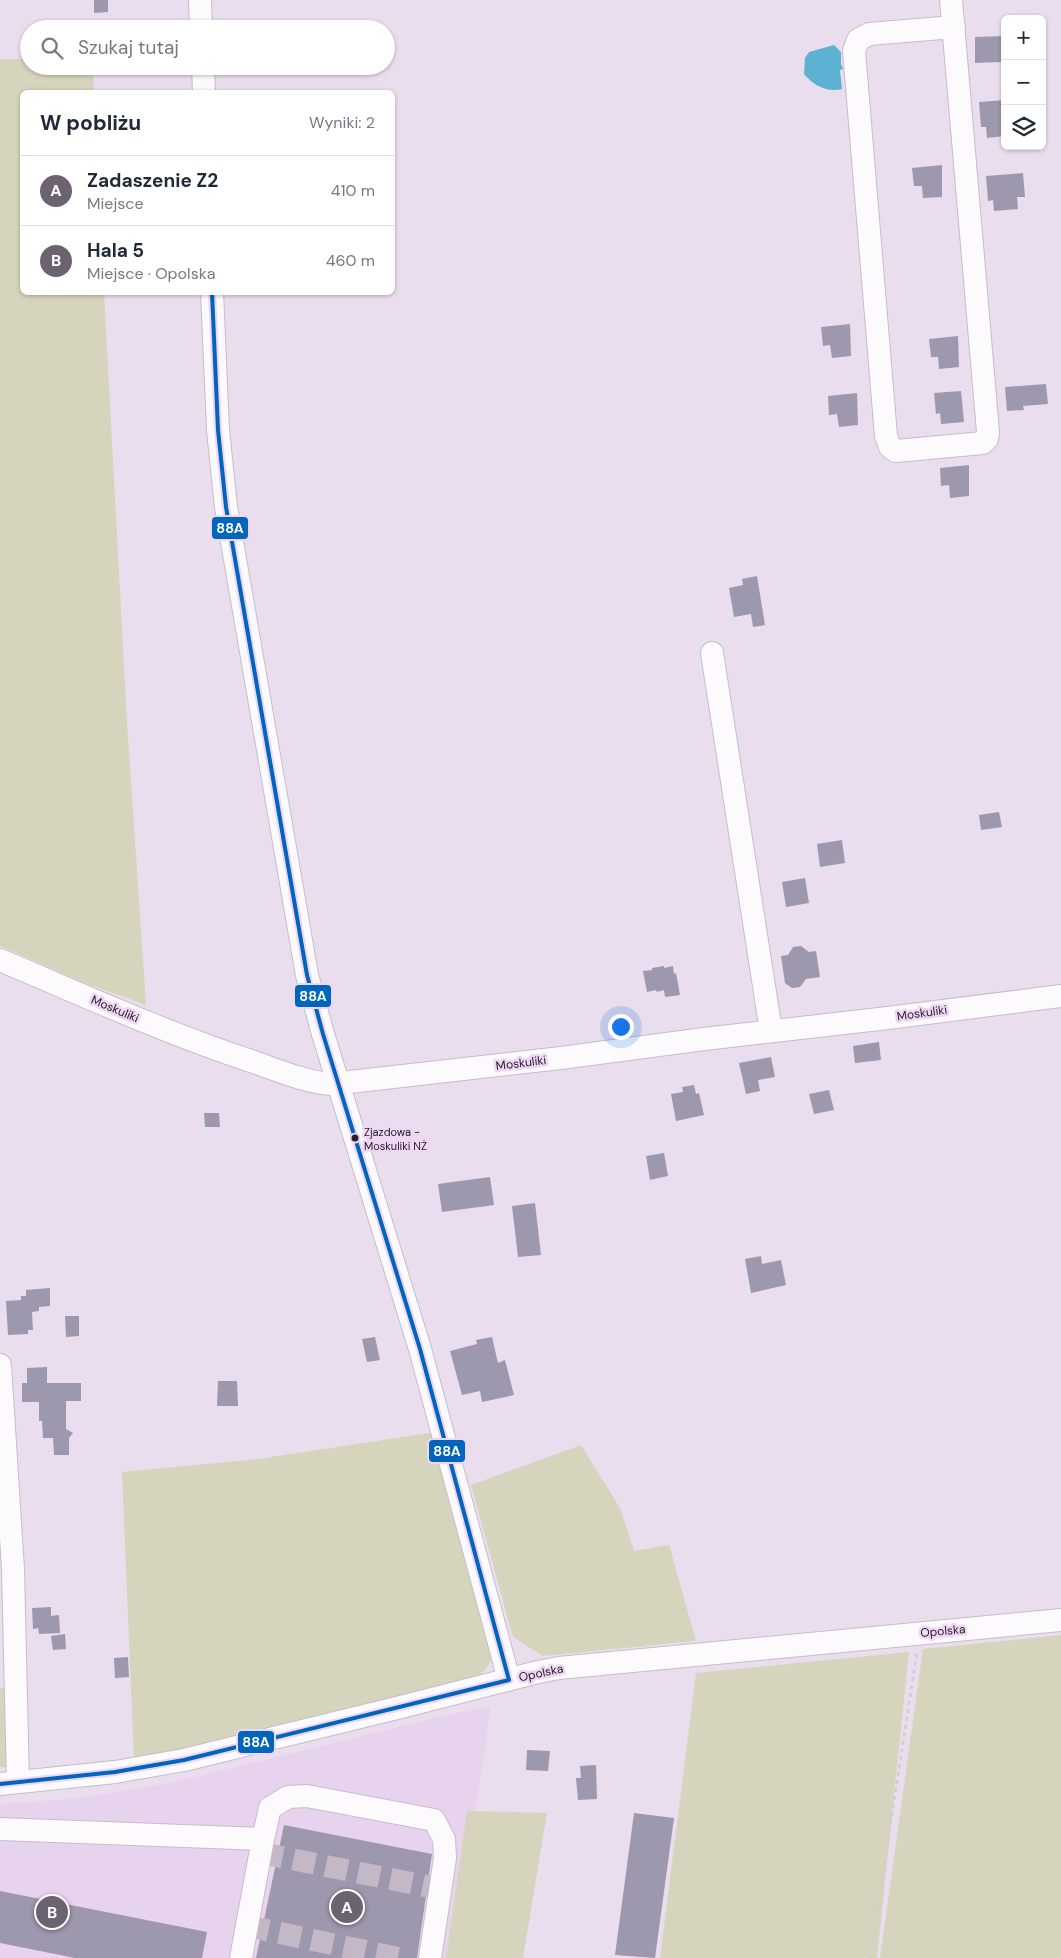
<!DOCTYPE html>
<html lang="pl">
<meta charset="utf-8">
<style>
:root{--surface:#fff;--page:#f6f6f7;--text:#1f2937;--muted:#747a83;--line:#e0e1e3;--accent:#6d6370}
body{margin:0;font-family:"DM Sans",sans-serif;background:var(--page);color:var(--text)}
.controls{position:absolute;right:15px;top:15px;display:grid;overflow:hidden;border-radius:8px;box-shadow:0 1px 4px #0004}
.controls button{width:45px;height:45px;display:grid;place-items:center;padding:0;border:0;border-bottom:1px solid var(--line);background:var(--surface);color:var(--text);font:25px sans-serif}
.you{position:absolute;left:620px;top:1026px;width:18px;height:18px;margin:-12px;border:4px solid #fff;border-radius:50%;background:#1a73e8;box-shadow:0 0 0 8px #1a73e833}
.badge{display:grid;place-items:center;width:32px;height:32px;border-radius:50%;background:var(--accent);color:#fff;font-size:16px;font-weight:700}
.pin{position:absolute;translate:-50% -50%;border:2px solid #fff;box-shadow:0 1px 5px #0006}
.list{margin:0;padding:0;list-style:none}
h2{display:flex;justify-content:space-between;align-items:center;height:65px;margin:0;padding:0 20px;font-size:21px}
h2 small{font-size:16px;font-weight:400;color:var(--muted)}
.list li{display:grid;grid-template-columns:32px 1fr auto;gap:15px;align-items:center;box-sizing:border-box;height:70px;padding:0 20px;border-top:1px solid var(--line)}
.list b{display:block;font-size:19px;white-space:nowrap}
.list p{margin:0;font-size:16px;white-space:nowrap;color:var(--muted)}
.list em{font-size:16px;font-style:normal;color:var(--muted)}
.icon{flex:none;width:28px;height:28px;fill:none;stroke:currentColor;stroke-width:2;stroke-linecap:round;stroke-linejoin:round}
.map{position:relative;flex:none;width:1061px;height:1958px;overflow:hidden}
.search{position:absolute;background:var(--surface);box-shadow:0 1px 4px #0004;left:20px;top:20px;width:375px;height:55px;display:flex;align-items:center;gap:12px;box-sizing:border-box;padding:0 18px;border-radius:28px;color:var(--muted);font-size:19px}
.panel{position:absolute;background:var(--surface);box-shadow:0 1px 4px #0004;left:20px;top:90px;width:375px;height:205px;border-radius:8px}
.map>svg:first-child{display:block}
.built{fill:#e8d3ee}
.green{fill:#d6d4bc}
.water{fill:#5db2d4}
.building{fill:#9e98ae}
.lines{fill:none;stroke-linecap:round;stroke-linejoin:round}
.minor-tunnel{stroke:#c4b7c6;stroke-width:22;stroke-dasharray:22 11;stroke-linecap:butt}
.minor-casing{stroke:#c6bdc9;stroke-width:24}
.path{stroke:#d0cdd1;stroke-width:2.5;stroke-dasharray:4 4;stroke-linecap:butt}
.minor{stroke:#fcfafc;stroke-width:22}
.bus-1-casing{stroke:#eed6f4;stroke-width:8}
.bus-1{stroke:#0065bd;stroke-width:4}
.bus-dot{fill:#2a212c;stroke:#eed6f4;stroke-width:2}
.labels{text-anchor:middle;stroke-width:5;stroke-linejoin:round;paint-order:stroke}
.bus-label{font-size:11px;fill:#2a212c;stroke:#eed6f4;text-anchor:start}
.street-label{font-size:12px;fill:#2a212c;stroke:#eed6f4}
.line-badge{stroke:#eed6f4;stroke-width:2}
.badge-label{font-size:14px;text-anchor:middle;font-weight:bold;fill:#fff}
</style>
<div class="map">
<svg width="1061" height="1958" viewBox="0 0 1061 1958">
<rect width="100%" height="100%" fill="#eadded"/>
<path class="built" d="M491 1707 453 1958H0V1804L83 1798 175 1782 447 1715Z"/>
<path class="green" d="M0 59H29V66H93L94 92H22V292L104 293 127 722 146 1005 83 982 0 946Z
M436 1432 494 1655 488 1666 476 1679 134 1761 122 1472 258 1459Z
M581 1445 620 1508 634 1551 669 1545 696 1641 543 1656 513 1637 471 1485Z
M1061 1635V1958H880L923 1649Z
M909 1652 877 1958H660L696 1673Z
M0 1688H14L7 1767H0Z
M467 1811 547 1813 523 1958H446Z"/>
<path class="water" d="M834 45 841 52V64L843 69 840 70 842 89C827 93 813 85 804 74L805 58 809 52Z"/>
<path class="building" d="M94 0H108V12L94 13Z
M1005 36V54H1002V62L975 63V37Z
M1005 100V136L987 138 986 127H981L979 102Z
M942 165V197L923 198 922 186H914L912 168Z
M1023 173 1025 197H1017L1018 209 994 211 993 200 988 201 986 176Z
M850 324 851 356 832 358 830 345 823 346 821 327Z
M958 336 959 367 939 369 938 357H931L929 339Z
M1046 384 1048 404 1023 406 1024 410 1007 411 1005 387Z
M961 391 964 422 941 424 940 413 936 414 934 393Z
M857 393 858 425 839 427 837 414 829 415 828 396Z
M969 465V496L950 498 949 485 941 486 940 468Z
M757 576 765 625 753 627 751 614 734 617 729 588 743 585 742 579Z
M999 812 1002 827 981 830 979 815Z
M842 840 845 863 820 867 817 844Z
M805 878 809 903 786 907 782 882Z
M801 946 809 952 816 951 820 977 806 979 800 987 792 988 785 983 781 956 788 955 793 947Z
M664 966V968L673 966 674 974 676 973 680 995 665 997 664 990 657 992 656 990 647 992 643 971 652 970V968Z
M879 1042 881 1060 855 1063 853 1046Z
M771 1057 775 1077 758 1080 760 1091 746 1094 739 1063Z
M694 1085 696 1094 699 1093 704 1115 676 1121 671 1094 683 1092 682 1087Z
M829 1090 834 1110 814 1114 809 1094Z
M204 1113H219L220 1127H205Z
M664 1153 668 1176 650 1180 646 1156Z
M490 1177 494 1205 442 1212 438 1184Z
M535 1203 541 1255 518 1257 512 1206Z
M761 1256 762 1264 781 1260 786 1285 751 1293 745 1259Z
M50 1288V1306L39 1307V1311L32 1312 33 1330H28V1334L8 1335 6 1301 21 1300V1296H26V1290Z
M65 1316H79V1336L66 1337Z
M375 1337 380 1360 367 1362 362 1339Z
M492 1337 498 1363 505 1360 514 1395 482 1402 480 1391 462 1395 450 1351 477 1344 476 1340Z
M47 1367V1383H81V1401H66V1429L73 1433 69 1438V1455H54L53 1438H43L42 1421H39V1402H22V1383H27V1368Z
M218 1381H237L238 1406H217Z
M51 1607V1616L59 1615 60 1633 39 1634 38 1628 33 1629 32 1608Z
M65 1634 66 1649 53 1650 51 1636Z
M128 1657 129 1677 115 1678 114 1658Z
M527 1750 550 1751 548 1771 526 1770Z
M596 1765 597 1799 578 1800 576 1778H581L580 1766Z
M634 1813 674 1818 655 1958 615 1955Z
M284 1825 432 1854 417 1958H256Z
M0 1891 207 1932 202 1958H75L0 1943Z"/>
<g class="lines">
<path class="minor-tunnel" d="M261 1853 441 1889
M247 1926 398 1958"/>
<g class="minor-casing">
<path id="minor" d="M200 0 201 29
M951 0 988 432 987 439 983 443 896 451 890 447 886 436 854 51 858 40 869 34 954 27
M203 66 204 92
M212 292 218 430 226 507 307 975 323 1034 420 1349 509 1680
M712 653 771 1031
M0 960C83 995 166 1033 251 1061 277 1070 304 1082 332 1084L561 1058 704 1039 888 1018 1061 996
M0 1365 13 1569 18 1782
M0 1784 115 1772 184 1760 401 1707 538 1672 559 1668 1061 1620
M0 1829 263 1839 241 1958
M263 1839 270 1808 288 1797 307 1796 434 1820 444 1839 445 1858 430 1958"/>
</g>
<path class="path" d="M870 1958 917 1652"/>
<use href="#minor" class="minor"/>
<g class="bus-1-casing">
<path id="bus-1" d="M212 292 218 430 226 507 307 975 323 1034 420 1349 509 1680
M0 1784 115 1772 184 1760 509 1680"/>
</g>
<use href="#bus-1" class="bus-1"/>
</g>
<circle class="bus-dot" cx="355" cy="1138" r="4.5"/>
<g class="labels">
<g class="bus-label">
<text x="364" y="1136">Zjazdowa -<tspan x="364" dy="14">Moskuliki NŻ</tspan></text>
</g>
<g class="street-label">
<text transform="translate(115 1009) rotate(23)" y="4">Moskuliki</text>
<text transform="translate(922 1013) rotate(-8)" y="4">Moskuliki</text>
<text transform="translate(521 1063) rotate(-7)" y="4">Moskuliki</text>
<text transform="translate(943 1631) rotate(-5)" y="4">Opolska</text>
<text transform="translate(541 1673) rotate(-12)" y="4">Opolska</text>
</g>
</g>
<g class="line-badge">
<rect x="211" y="516" width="38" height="24" rx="5" fill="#0065bd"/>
<rect x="294" y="984" width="38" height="24" rx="5" fill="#0065bd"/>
<rect x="428" y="1439" width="38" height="24" rx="5" fill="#0065bd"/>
<rect x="237" y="1730" width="38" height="24" rx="5" fill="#0065bd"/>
</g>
<g class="badge-label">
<text x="230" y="533">88A</text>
<text x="313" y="1001">88A</text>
<text x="447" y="1456">88A</text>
<text x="256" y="1747">88A</text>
</g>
</svg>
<div class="controls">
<button>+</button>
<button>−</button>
<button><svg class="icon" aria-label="layers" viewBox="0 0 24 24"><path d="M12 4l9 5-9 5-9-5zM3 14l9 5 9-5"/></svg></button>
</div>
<div class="you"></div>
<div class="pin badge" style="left:347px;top:1907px">A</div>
<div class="pin badge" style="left:52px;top:1912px">B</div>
<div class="search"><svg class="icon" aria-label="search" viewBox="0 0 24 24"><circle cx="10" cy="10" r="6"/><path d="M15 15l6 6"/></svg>Szukaj tutaj</div>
<section class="panel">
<h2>W pobliżu<small>Wyniki: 2</small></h2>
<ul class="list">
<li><span class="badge">A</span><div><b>Zadaszenie Z2</b><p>Miejsce</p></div><em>410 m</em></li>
<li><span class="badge">B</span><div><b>Hala 5</b><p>Miejsce · Opolska</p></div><em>460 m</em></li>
</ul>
</section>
</div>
